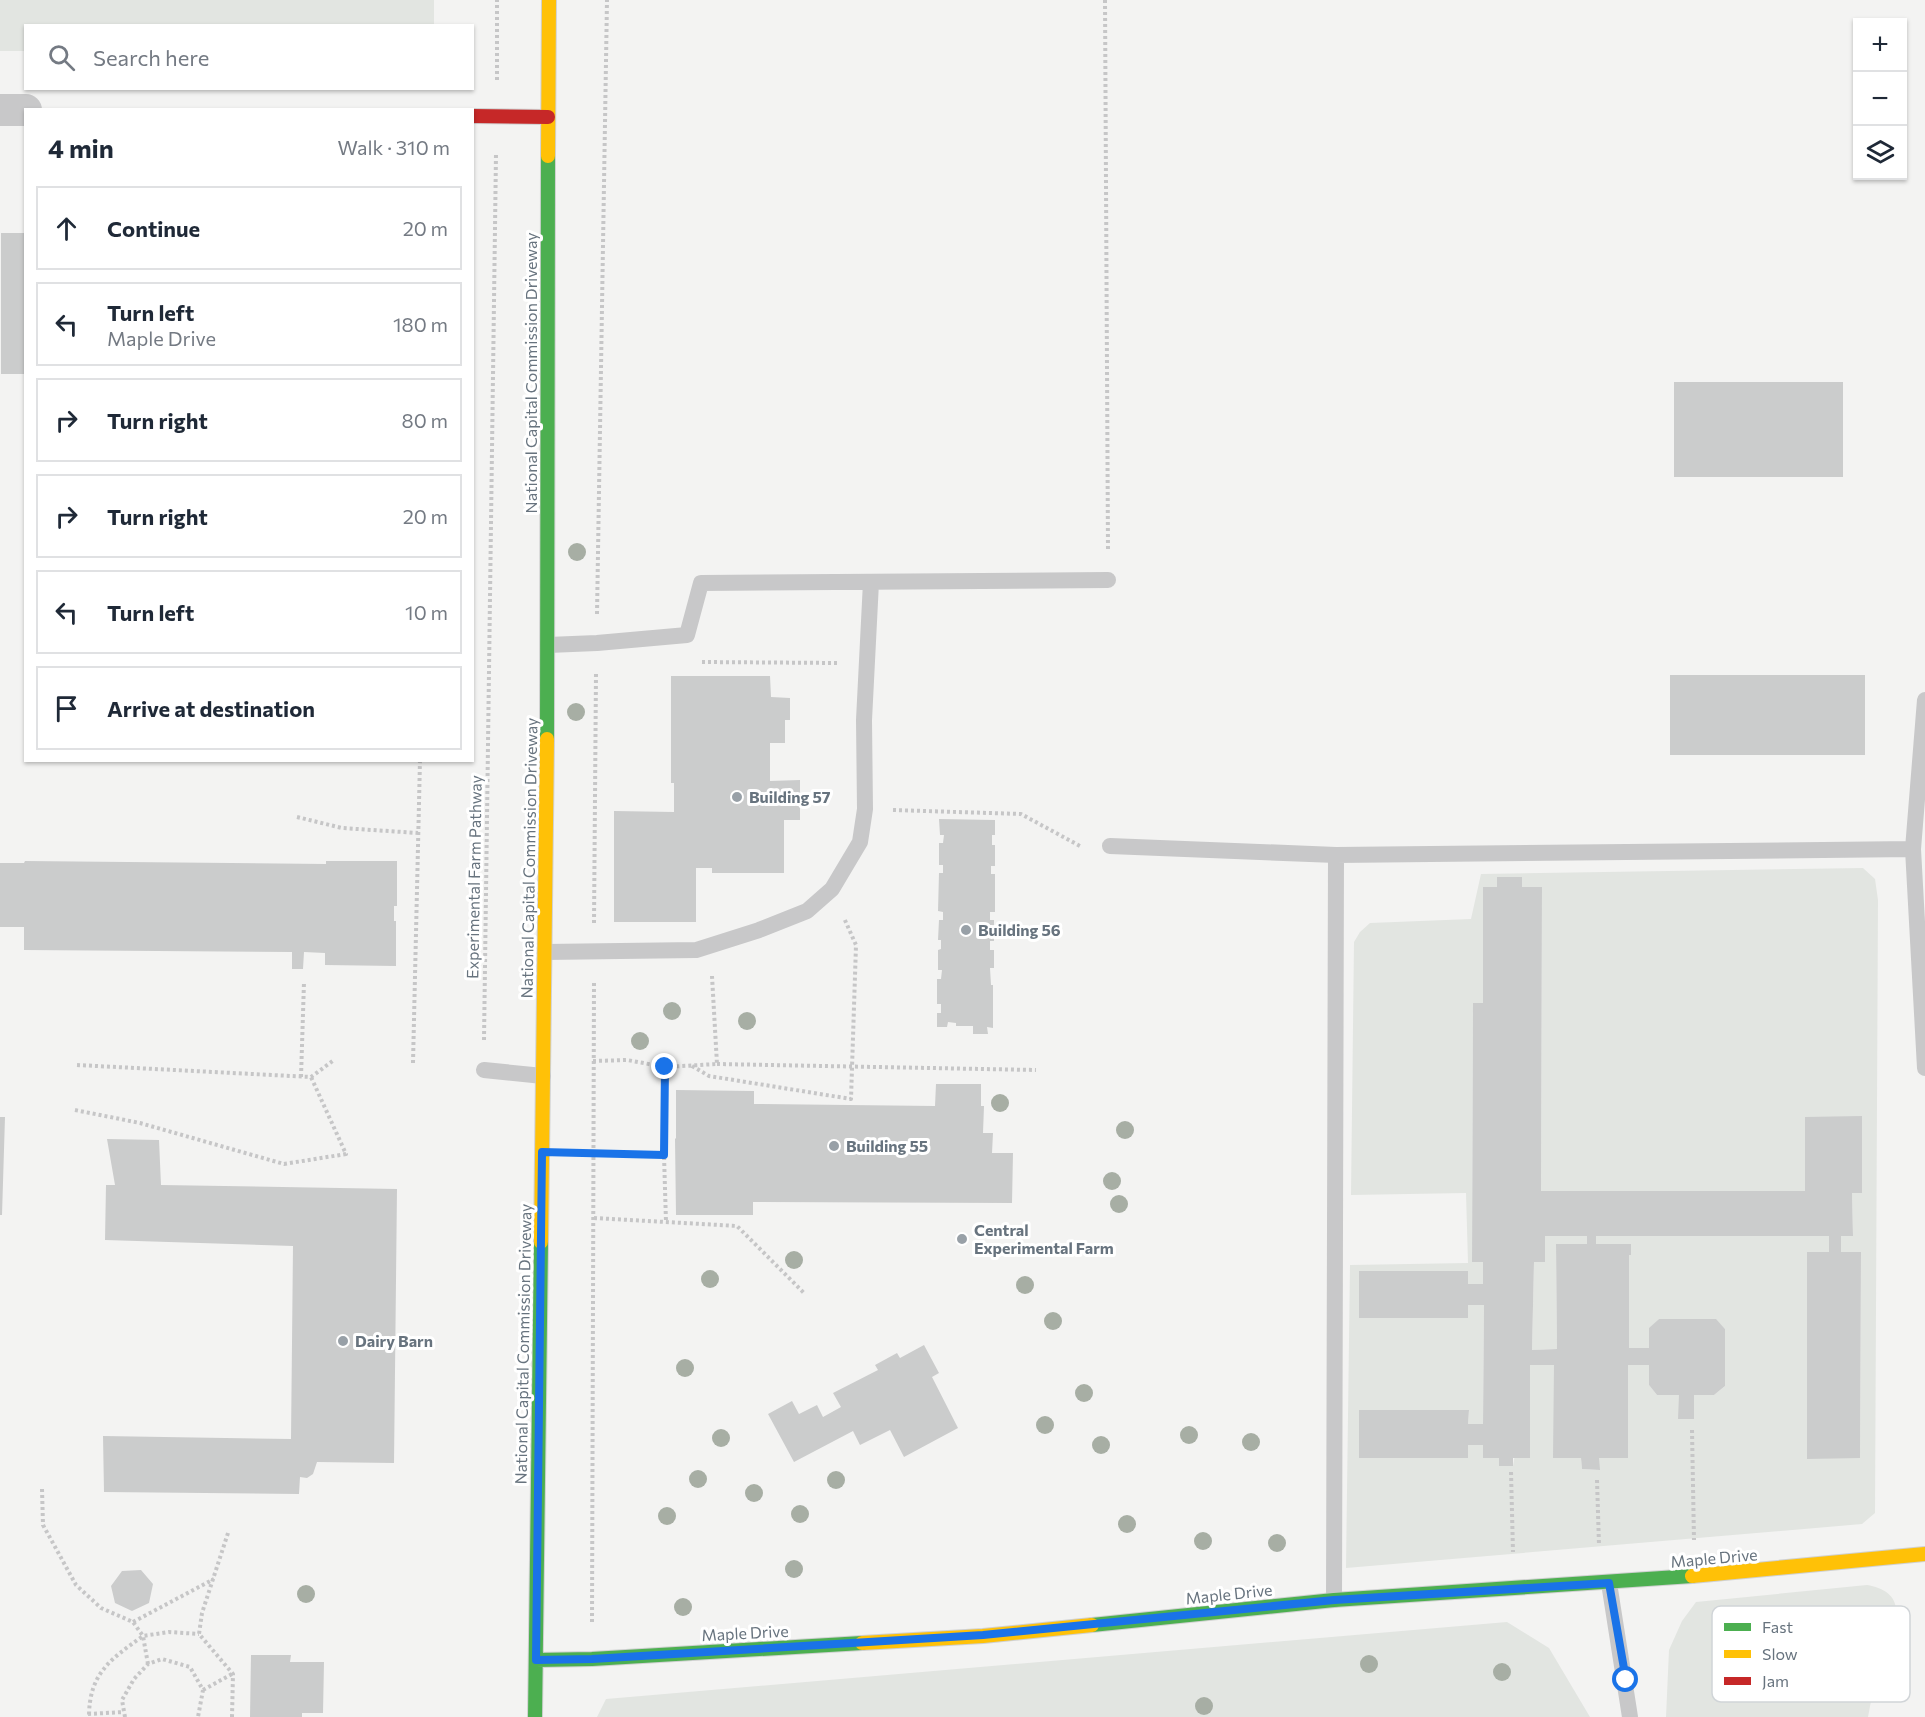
<!DOCTYPE html>
<meta charset="utf-8">
<style>
:root{--surface:#fff;--page:#f2f2f3;--text:#1f2937;--muted:#747a83;--line:#e0e1e3}
body{margin:0;font-family:Commissioner,sans-serif;background:var(--page);color:var(--text)}
.controls{position:absolute;right:18px;top:18px;display:grid;overflow:hidden;border-radius:0px;box-shadow:0 2px 4px #0004}
.controls button{width:54px;height:54px;display:grid;place-items:center;padding:0;border:0;border-bottom:2px solid var(--line);background:var(--surface);color:var(--text);font:30px sans-serif}
.stop{position:absolute;width:18px;height:18px;margin:-14px;border:4px solid #1a73e8;border-radius:50%;background:#fff}
.stop.end{background:#1a73e8;border-color:#fff;box-shadow:0 2px 6px #0008}
.list{margin:0;padding:0;list-style:none}
h2{display:flex;justify-content:space-between;align-items:center;height:78px;margin:0;padding:0 24px;font-size:26px}
h2 small{font-size:20px;font-weight:400;color:var(--muted)}
.list li{display:grid;grid-template-columns:39px 1fr auto;gap:18px;align-items:center;box-sizing:border-box;height:84px;margin:0 12px 12px;padding:0 12px;border:2px solid var(--line);border-radius:0px}
.list b{display:block;font-size:22px;white-space:nowrap}
.list p{margin:0;font-size:20px;white-space:nowrap;color:var(--muted)}
.list em{font-size:20px;font-style:normal;color:var(--muted)}
.icon{flex:none;width:33px;height:33px;fill:none;stroke:currentColor;stroke-width:2;stroke-linecap:round;stroke-linejoin:round}
.map{position:relative;flex:none;width:1925px;height:1717px;overflow:hidden}
.search{position:absolute;background:var(--surface);box-shadow:0 2px 4px #0004;left:24px;top:24px;width:450px;height:66px;display:flex;align-items:center;gap:15px;box-sizing:border-box;padding:0 21px;border-radius:0px;color:var(--muted);font-size:22px}
.panel{position:absolute;background:var(--surface);box-shadow:0 2px 4px #0004;left:24px;top:108px;width:450px;height:654px;border-radius:0px}
.map>svg:first-child{display:block}
.green{fill:#e2e5e1;fill-rule:evenodd}
.building{fill:#cbcccc;fill-rule:evenodd}
.lines{fill:none;stroke-linecap:round;stroke-linejoin:round}
.fast-casing{stroke:#d0d1d1;stroke-width:16}
.slow-casing{stroke:#d0d1d1;stroke-width:16}
.jam-casing{stroke:#d0d1d1;stroke-width:16}
.path{stroke:#c6c6c7;stroke-width:4;stroke-dasharray:3 3;stroke-linecap:butt}
.lane{stroke:#c8c8c9;stroke-width:16}
.street{stroke:#c8c8c9;stroke-width:32}
.fast{stroke:#4caf50;stroke-width:14}
.slow{stroke:#ffc107;stroke-width:14}
.jam{stroke:#c62828;stroke-width:14}
.tree{fill:#a7aea4}
.route{stroke:#1a73e8;stroke-width:8}
.poi-dot{fill:#98a0a7;stroke:#fff;stroke-width:2}
.labels{text-anchor:middle;stroke-width:6;stroke-linejoin:round;paint-order:stroke}
.street-label{font-size:16px;fill:#67737e;stroke:#fff}
.poi-label{font-size:16px;font-weight:bold;fill:#67737e;stroke:#fff;text-anchor:start}
.key{fill:#fff;stroke:#d1d5d8;stroke-width:1.5}
.key-label{font-size:16px;fill:#67737e}
</style>
<div class="map">
<svg width="1925" height="1717" viewBox="0 0 1925 1717">
<rect width="100%" height="100%" fill="#f3f3f2"/>
<path class="green" d="M0 0H434V25L26 26 25 51H0Z
M1863 868 1875 879 1878 900 1875 1513 1862 1524 1346 1568 1350 1265 1468 1263 1466 1193 1351 1195 1354 942 1360 932 1370 923 1471 919 1481 874ZM1497 877H1522V887L1542 888 1541 1191H1805V1117H1862V1193H1852L1853 1236H1841V1252H1861L1860 1458H1807V1253L1829 1252V1236H1596V1244H1631V1255H1629V1348H1649V1329L1659 1319H1715L1725 1329V1386L1714 1395H1694V1419H1679V1395H1657L1649 1385V1365H1628V1458H1599V1470L1582 1469 1581 1458H1554V1365H1530L1513 1466 1483 1445H1468V1457L1359 1458V1411H1469L1468 1424H1483L1484 1305H1468V1317V1272V1284H1483V1262H1472L1473 1004 1483 1003V887H1497Z
M1545 1236H1587V1244H1556L1557 1349 1532 1350 1534 1262 1545 1261Z
M1867 1585C1884 1588 1898 1596 1896 1615L1874 1685 1868 1717H1666L1669 1650 1682 1621 1696 1602Z
M1507 1622 1549 1648 1590 1717H597L606 1699Z"/>
<path class="building" d="M1 233H26V374H1Z
M1674 382H1843V477H1674Z
M1670 675H1865V755H1670Z
M671 676H770L771 697 790 698V720H785V743H770V781L800 780V820H784V873H712V868H696V922H614V811L674 812V783H671Z
M939 819 995 820V835H992V845H995V866H991V874H995V912H990V920H994V941H990V950H994V968H990L991 985H993V1028L987 1027 988 1034H973V1026H956V1023L948 1022 947 1027H937V1013H941V1004H937V979H941L942 970H938V950L941 949V940H938L939 920H943V912L938 911 939 873H943V865H939V843H943L944 835H940Z
M25 861 326 864V861H397V906H394V921H396V966L325 965V953L304 952 303 969H292V952L24 950V927H0V863H24Z
M1497 877H1522V887H1542L1541 1191H1805V1117L1862 1116V1193H1852L1853 1236H1841V1252H1861L1860 1458 1807 1459V1252H1829V1236H1596V1244H1631V1255H1629V1348H1649V1328L1659 1319H1716L1725 1329V1386L1714 1395H1694V1419H1678L1679 1395H1657L1649 1385V1365H1628V1458H1599L1600 1470 1582 1469 1581 1458H1553L1554 1365H1530V1458H1513V1466H1499V1458H1483V1445H1468V1458H1359V1410H1469L1468 1424H1483L1484 1305H1468V1318H1359V1271H1468V1284H1483V1262H1472L1473 1003H1483V887H1497ZM1545 1236H1587V1244H1556L1557 1349 1532 1350 1534 1262H1545Z
M936 1084H981V1106H984L983 1133H993L992 1153H1013L1012 1203 753 1202V1215H676L675 1139 676 1138V1090L754 1091V1104L935 1106Z
M0 1117H5L2 1215H0Z
M107 1139 159 1140 161 1185 397 1189 394 1463 317 1462 313 1474 307 1478 300 1477 299 1494 104 1492 103 1436 291 1439 293 1246 105 1240 106 1185H115Z
M924 1345 939 1373 932 1377 958 1428 904 1457 890 1430 860 1445 853 1431 794 1462 768 1414 792 1401 799 1414 817 1405 823 1417 841 1407 833 1393 878 1370 875 1365 897 1353 900 1358Z
M141 1570 153 1584 149 1603 132 1611 115 1603 111 1586 122 1571Z
M251 1655H291L290 1662H324L323 1713H302V1717H250Z"/>
<g class="lines">
<g class="fast-casing">
<path id="fast" d="M547 739 548 156
M1092 1625 1334 1600 1692 1576
M536 1660 592 1659 862 1643
M535 1717 541 1242"/>
</g>
<g class="slow-casing">
<path id="slow" d="M548 156 549 0
M541 1242 547 739
M1692 1576 1925 1554
M862 1643 983 1636 1092 1625"/>
</g>
<g class="jam-casing">
<path id="jam" d="M472 116 548 117"/>
</g>
<path class="path" d="M1105 0 1108 551
M497 80V0
M597 614 607 0
M702 662 838 663
M893 810 1021 814 1080 846
M297 817 342 828 418 833
M594 923 596 673
M484 1040 496 154
M593 1061 627 1060 665 1067 717 1064 712 976
M413 1063 420 760
M717 1064 1036 1070
M77 1065 311 1077 334 1060
M692 1066 709 1076 851 1099 856 945 844 918
M665 1067 664 1155 666 1222
M301 1077 304 982
M75 1110 140 1123 284 1164 346 1154 311 1077
M578 1153 664 1155
M594 1218 737 1226 805 1294
M1692 1430 1694 1540
M1511 1472 1513 1552
M1597 1480 1599 1545
M42 1489 43 1525 76 1585 101 1608 133 1622 143 1636C111 1659 89 1673 89 1717
M228 1533 202 1613 199 1634 233 1674 232 1717
M133 1622 214 1579
M592 1622 594 982
M148 1664 143 1636 169 1632 199 1634
M203 1690 232 1674
M88 1714 124 1712
M125 1717 122 1700 134 1679 148 1664 162 1659 190 1667 203 1690 198 1717"/>
<path class="lane" d="M548 645 597 643 687 635 701 583 1108 580
M1110 846 1336 855 1913 849 1925 1068
M1913 849 1925 700
M545 952 696 950 759 930 807 911 832 889 860 842 865 809 864 720 871 582
M484 1070 543 1076
M1609 1583 1630 1717
M1334 1600 1336 855"/>
<path class="street" d="M0 110H26"/>
<use href="#fast" class="fast"/>
<use href="#slow" class="slow"/>
<use href="#jam" class="jam"/>
</g>
<g class="tree">
<circle cx="577" cy="552" r="9"/>
<circle cx="576" cy="712" r="9"/>
<circle cx="672" cy="1011" r="9"/>
<circle cx="747" cy="1021" r="9"/>
<circle cx="640" cy="1041" r="9"/>
<circle cx="1000" cy="1103" r="9"/>
<circle cx="1125" cy="1130" r="9"/>
<circle cx="1112" cy="1181" r="9"/>
<circle cx="1119" cy="1204" r="9"/>
<circle cx="794" cy="1260" r="9"/>
<circle cx="710" cy="1279" r="9"/>
<circle cx="1025" cy="1285" r="9"/>
<circle cx="1053" cy="1321" r="9"/>
<circle cx="685" cy="1368" r="9"/>
<circle cx="1084" cy="1393" r="9"/>
<circle cx="1045" cy="1425" r="9"/>
<circle cx="1189" cy="1435" r="9"/>
<circle cx="721" cy="1438" r="9"/>
<circle cx="1251" cy="1442" r="9"/>
<circle cx="1101" cy="1445" r="9"/>
<circle cx="698" cy="1479" r="9"/>
<circle cx="836" cy="1480" r="9"/>
<circle cx="754" cy="1493" r="9"/>
<circle cx="800" cy="1514" r="9"/>
<circle cx="667" cy="1516" r="9"/>
<circle cx="1127" cy="1524" r="9"/>
<circle cx="1203" cy="1541" r="9"/>
<circle cx="1277" cy="1543" r="9"/>
<circle cx="794" cy="1569" r="9"/>
<circle cx="306" cy="1594" r="9"/>
<circle cx="683" cy="1607" r="9"/>
<circle cx="1369" cy="1664" r="9"/>
<circle cx="1502" cy="1672" r="9"/>
<circle cx="1204" cy="1706" r="9"/>
</g>
<g class="lines">
<path class="route" d="M665 1067 664 1155 542 1152 536 1660 592 1659 983 1635 1334 1600 1609 1583 1626 1680"/>
</g>
<g class="poi-dot">
<circle cx="737" cy="797" r="6"/>
<circle cx="966" cy="930" r="6"/>
<circle cx="834" cy="1146" r="6"/>
<circle cx="962" cy="1239" r="6"/>
<circle cx="343" cy="1341" r="6"/>
</g>
<g class="labels">
<g class="street-label">
<text transform="translate(531 373) rotate(-90)" y="6">National Capital Commission Driveway</text>
<text transform="translate(529 858) rotate(-89)" y="6">National Capital Commission Driveway</text>
<text transform="translate(474 877) rotate(-89)" y="6">Experimental Farm Pathway</text>
<text transform="translate(523 1344) rotate(-89)" y="6">National Capital Commission Driveway</text>
<text transform="translate(1714 1558) rotate(-5)" y="6">Maple Drive</text>
<text transform="translate(1229 1594) rotate(-6)" y="6">Maple Drive</text>
<text transform="translate(745 1633) rotate(-3)" y="6">Maple Drive</text>
</g>
<g class="poi-label">
<text x="749" y="803">Building 57</text>
<text x="978" y="936">Building 56</text>
<text x="846" y="1152">Building 55</text>
<text x="974" y="1236">Central<tspan x="974" dy="18">Experimental Farm</tspan></text>
<text x="355" y="1347">Dairy Barn</text>
</g>
</g>
<rect x="1712" y="1606" width="198" height="96" rx="9" class="key"/>
<rect x="1724" y="1623" width="27" height="8" fill="#4caf50"/>
<rect x="1724" y="1650" width="27" height="8" fill="#ffc107"/>
<rect x="1724" y="1677" width="27" height="8" fill="#c62828"/>
<g class="key-label">
<text x="1762" y="1633">Fast</text>
<text x="1762" y="1660">Slow</text>
<text x="1762" y="1687">Jam</text>
</g>
</svg>
<div class="controls">
<button>+</button>
<button>−</button>
<button><svg class="icon" aria-label="layers" viewBox="0 0 24 24"><path d="M12 4l9 5-9 5-9-5zM3 14l9 5 9-5"/></svg></button>
</div>
<div class="stop" style="left:1626px;top:1680px"></div>
<div class="stop end" style="left:665px;top:1067px"></div>
<div class="search"><svg class="icon" aria-label="search" viewBox="0 0 24 24"><circle cx="10" cy="10" r="6"/><path d="M15 15l6 6"/></svg>Search here</div>
<section class="panel">
<h2>4 min<small>Walk · 310 m</small></h2>
<ul class="list">
<li><svg class="icon" aria-label="ahead" viewBox="0 0 24 24"><path d="M12 20V5M6 11l6-6 6 6"/></svg><div><b>Continue</b></div><em>20 m</em></li>
<li><svg class="icon" aria-label="left" viewBox="0 0 24 24"><path d="M17 20v-9H6M10 6l-5 5 5 5"/></svg><div><b>Turn left</b><p>Maple Drive</p></div><em>180 m</em></li>
<li><svg class="icon" aria-label="right" viewBox="0 0 24 24"><path d="M7 20v-9h11M14 6l5 5-5 5"/></svg><div><b>Turn right</b></div><em>80 m</em></li>
<li><svg class="icon" aria-label="right" viewBox="0 0 24 24"><path d="M7 20v-9h11M14 6l5 5-5 5"/></svg><div><b>Turn right</b></div><em>20 m</em></li>
<li><svg class="icon" aria-label="left" viewBox="0 0 24 24"><path d="M17 20v-9H6M10 6l-5 5 5 5"/></svg><div><b>Turn left</b></div><em>10 m</em></li>
<li><svg class="icon" aria-label="arrive" viewBox="0 0 24 24"><path d="M6 21V4h12l-3 4 3 4H6"/></svg><div><b>Arrive at destination</b></div></li>
</ul>
</section>
</div>
